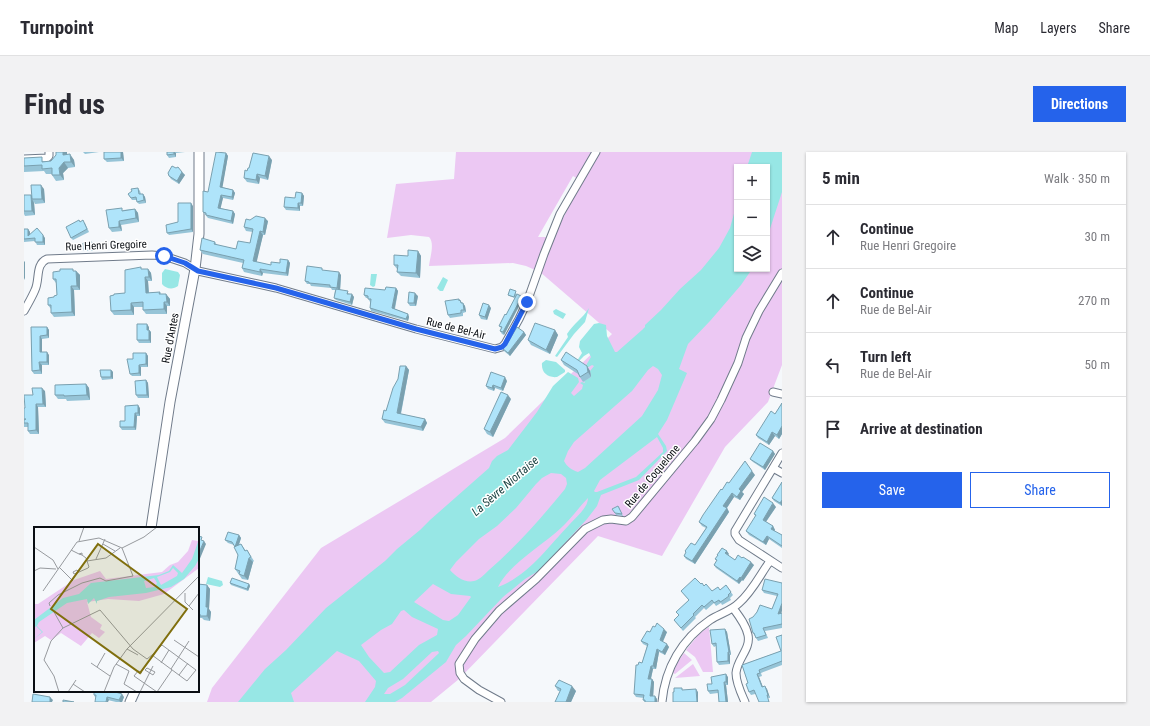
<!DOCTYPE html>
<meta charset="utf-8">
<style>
:root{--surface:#fff;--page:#f2f2f3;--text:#2b2b33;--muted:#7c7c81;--line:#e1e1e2;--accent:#2563eb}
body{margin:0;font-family:"Roboto Condensed",sans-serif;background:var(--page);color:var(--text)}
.controls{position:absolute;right:12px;top:12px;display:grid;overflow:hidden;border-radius:0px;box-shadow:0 1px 3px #0004}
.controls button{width:36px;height:36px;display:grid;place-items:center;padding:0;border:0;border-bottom:1px solid var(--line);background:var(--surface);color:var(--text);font:20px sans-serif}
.stop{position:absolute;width:12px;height:12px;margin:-9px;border:3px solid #2563eb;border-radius:50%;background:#fff}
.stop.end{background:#2563eb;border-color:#fff;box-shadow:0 1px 4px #0008}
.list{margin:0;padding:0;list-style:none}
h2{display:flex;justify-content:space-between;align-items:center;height:52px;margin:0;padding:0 16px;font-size:17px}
h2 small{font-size:13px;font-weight:400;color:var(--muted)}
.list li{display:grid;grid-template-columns:26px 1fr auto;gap:12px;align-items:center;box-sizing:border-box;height:64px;padding:0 16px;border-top:1px solid var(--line)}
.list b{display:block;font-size:15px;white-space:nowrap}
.list p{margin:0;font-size:13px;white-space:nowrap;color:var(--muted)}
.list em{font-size:13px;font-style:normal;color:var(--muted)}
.actions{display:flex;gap:8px;padding:12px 16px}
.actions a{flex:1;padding:9px 0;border:1px solid var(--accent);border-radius:0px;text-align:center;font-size:14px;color:var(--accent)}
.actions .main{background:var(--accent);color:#fff}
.icon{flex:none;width:22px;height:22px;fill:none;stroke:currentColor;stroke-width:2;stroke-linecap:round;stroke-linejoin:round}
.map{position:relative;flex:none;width:758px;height:550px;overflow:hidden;border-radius:0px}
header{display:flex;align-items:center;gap:24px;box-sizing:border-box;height:56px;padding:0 20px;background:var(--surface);border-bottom:1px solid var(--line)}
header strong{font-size:19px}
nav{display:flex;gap:22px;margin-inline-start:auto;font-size:14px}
.intro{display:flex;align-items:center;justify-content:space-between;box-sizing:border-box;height:96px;padding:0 24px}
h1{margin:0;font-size:28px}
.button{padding:10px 18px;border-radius:0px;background:var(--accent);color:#fff;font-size:14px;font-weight:700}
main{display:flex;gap:24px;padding:0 24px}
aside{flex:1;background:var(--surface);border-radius:0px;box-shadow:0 1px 3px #0004}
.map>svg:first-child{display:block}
.green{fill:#ecc8f3;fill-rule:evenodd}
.water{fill:#97e7e5;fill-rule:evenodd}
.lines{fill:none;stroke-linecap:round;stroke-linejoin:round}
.minor-casing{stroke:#707b8a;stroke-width:9}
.tertiary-casing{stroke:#707b8a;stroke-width:11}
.minor{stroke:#fff;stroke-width:7}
.tertiary{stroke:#fff;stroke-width:9}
.wall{fill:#96c4d7}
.shaded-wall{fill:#7aa0af}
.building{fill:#afe4fa;stroke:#7aa0af}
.route{stroke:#2563eb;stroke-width:5}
.labels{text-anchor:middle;stroke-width:3;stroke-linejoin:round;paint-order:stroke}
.street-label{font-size:11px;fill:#0a0e13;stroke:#fff}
.water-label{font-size:12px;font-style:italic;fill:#1e4444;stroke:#fff}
.inset-road{fill:none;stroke:#979a9e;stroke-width:1}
.view{fill:#806f0d;fill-opacity:0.15;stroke:#806f0d;stroke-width:2}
.inset-edge{fill:none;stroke:#0a0e13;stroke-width:2}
</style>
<header>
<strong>Turnpoint</strong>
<nav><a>Map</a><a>Layers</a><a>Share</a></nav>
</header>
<div class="intro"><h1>Find us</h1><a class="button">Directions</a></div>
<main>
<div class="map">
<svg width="758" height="550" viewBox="0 0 758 550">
<rect width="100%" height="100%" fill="#f5f8fb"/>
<path class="green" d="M432 0H758V213L744 250 701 295 638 404 574 384 435 527 407 550H183L188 536 297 396 481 286 588 182 516 120 502 114 489 111 405 114C406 105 411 91 405 85L387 83 363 86 372 32 430 27ZM713 15H743V117H713ZM549 24 557 29 528 89 521 85H514Z
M685 475 689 520H679L671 505 662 498 676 481Z
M660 501 668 508 651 522 649 521 653 511Z
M669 512 676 524 651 526Z"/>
<path class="water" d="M728 0H758V40L743 86V15H723Z
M713 51V117H728L717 133 686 169 664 192 655 217 663 221 643 268 634 282 642 294 643 299 615 328 577 343 573 354 563 367 516 418 501 427 479 445 442 484 432 493 422 510 378 546 371 550H341L351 535 352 529 335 509 313 499 267 541 270 550H214L241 517 262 498 302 456 361 409 373 397 396 378 406 368 465 316 468 309 473 304 484 298 513 260 529 234 544 220 554 226 555 230 547 241 550 244 558 237 559 233 556 231 558 230 561 231 560 229 567 225 566 219 570 214 568 213 563 216 561 215 567 205 565 201 560 204 554 210 553 209 558 201 555 195 556 189 570 172 575 171 582 173 583 184 591 200H593L618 178 621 175V173L637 158 656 137 677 118 695 96 706 76ZM629 214 634 217 638 223 634 238 618 264 561 316 554 320C548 318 543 315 540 309L544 299 550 290 608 239 624 218ZM633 285 639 296V300L612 325 573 340H571L570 339 576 328ZM527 321 537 322 542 326 543 332 541 337C518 365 493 394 465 418 461 422 455 428 450 429 441 431 432 425 426 418L432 410 455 387 473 374 492 356 512 332 518 326ZM564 346C564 356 552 365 545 373 524 395 504 424 474 435 484 413 519 393 537 376 547 367 555 355 564 346ZM409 432 427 442 446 444 447 445 434 463 425 469 419 468 390 450ZM380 458 388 465 414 477 413 483 395 493 366 520 360 521 345 505 337 493 357 478 368 472 377 459ZM414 499 415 501 381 533 366 542H360L364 536 379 527 408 500Z
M141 117 154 120 156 123 154 134C149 138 142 137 138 132V121Z
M347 122H353L351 134 349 135 346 133Z
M419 125 424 128 419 139H416L413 136Z
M565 156 561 170 550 182 533 205 531 204 544 185 543 182C549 172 559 166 565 156Z
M532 157 542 162 539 167 530 162 529 159Z
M522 208 532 210 541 218V220L533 225C524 226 517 221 518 211Z
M184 425 198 429 199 433 196 435 182 432Z"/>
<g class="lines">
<g class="minor-casing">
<path id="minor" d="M0 7 23 6 25 4V0
M0 159C4 152 8 145 11 138 16 128 11 112 23 107L128 103 140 104 161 111 174 119 252 136 392 177 471 197 478 195 481 192 495 167 503 150 520 102 536 62 572 0
M749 240 758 242
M758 301 711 379V382L715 388 758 416
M749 316 758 321
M709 456C715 464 722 473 724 483 727 497 713 507 712 521 712 531 717 541 721 550
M477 550 455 538 440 527 436 521 435 512 451 487 475 459 512 427 561 377 579 368 587 367 602 369 608 365 671 289 687 267 697 248 714 211 722 186 735 159 758 121
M638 550C641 516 658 487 686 468 695 462 707 459 715 451 728 440 736 423 746 409"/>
</g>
<g class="tertiary-casing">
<path id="tertiary" d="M127 376 146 250 171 117 175 82V0
M106 550 111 539"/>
</g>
<use href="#minor" class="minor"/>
<use href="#tertiary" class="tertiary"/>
</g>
<path class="wall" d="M43 0V3L50 8 51 15 44 16 39 21 40 28 32 29 28 23V22H22L20 19 0 20V6L20 9H27L32 3Z
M59 0H75L61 2Z
M99 0 100 9 83 10 80 7Z
M143 0H161L152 1V5L145 6 143 3Z
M202 1 204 4 198 35 209 38 211 41 209 48 199 46 196 56 209 59 211 62 209 72 184 66 179 60 184 40Z
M248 8 244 28 236 26 235 32 223 30 220 26 223 19 225 16Z
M158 20 161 23 155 32 147 27 145 24Z
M114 36 116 39 117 42H119L121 45 122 51 115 52 113 50V48H108L104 42Z
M20 37 21 51 11 52 10 50 11 63 1 64 0 62V43H7L8 44Z
M278 41 280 44 279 54H276V59L262 58 260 55Z
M169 54V80L145 83 143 81 154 70Z
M111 57 114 61 115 70 97 73 98 79 88 80 85 76 99 58Z
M226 68 244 69 241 83H239L232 110 247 113 256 111 264 108 266 111 264 124 239 121 238 124 220 120 218 116 219 111 179 102 176 98 191 90 193 93 212 97 226 91 229 80 222 79 220 75Z
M56 70 61 71 65 80 49 88 47 86Z
M0 77H4L6 80V82L21 86V93H13L11 89 0 90Z
M69 92V99H60L59 97Z
M394 99 397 104 396 126 377 124 373 120 374 117H373L370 113Z
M119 117H124L127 121 128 129H124L125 141 136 140 137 142H142L146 147V154H143V162H122L119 158V155H110V163H90L87 159 90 143 101 141Z
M50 119H52L56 123V138H50L51 164 30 165 27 161V157L24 153 33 143 32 131 29 127Z
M300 119 317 123 316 138 326 142 330 145 328 153 312 148 310 146 311 138H308L307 136 287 134 286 132H283L281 129Z
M372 136 374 139 371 157 384 162 385 165 384 169 347 159 346 156V150L344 146H342L340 143Z
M493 141 492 142 499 147 480 183 478 182 476 179 477 176 475 174 482 163 491 146 485 144 484 143Z
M394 144 392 154H386L384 151Z
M435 147 441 154 442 160 439 161V164L426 166 424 163Z
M467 156 463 168 457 167 455 163Z
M7 175H23L25 178V186L18 187V200L25 203V213H18V222H10L8 219Z
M125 175V178L127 180V191H115L113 188Z
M531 178 534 183 526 202 507 193 504 188Z
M500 180 502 183 486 204 480 199 478 196Z
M122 201 124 204V215H117V224H108L106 222 109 207Z
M537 208 563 214 566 219 567 225 559 230 554 222 540 213Z
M382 214 385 218 377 262 401 267 403 271 399 279 361 271 358 267Z
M87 218 89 220V227L78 228 77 225Z
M122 228 124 231 125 246H114L112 243Z
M483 229 479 239 471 236 470 239 464 237 462 234Z
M62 232 65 236 66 248 43 249 42 247H34L31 243Z
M21 239 22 255H14L15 282H6L4 279V275H0V256H1L9 243Z
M487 247 469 285 463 282 460 277Z
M758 251V282L755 287 751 284 745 293 734 286 732 283 751 262Z
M116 256V264H113L112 278H98L96 275 101 269Z
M749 299 751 302 741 318 729 310 726 307Z
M731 323 718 340 720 342 716 348 710 345 703 356 705 360 671 412 662 407 660 404 662 401 661 399 671 393 682 376 678 374 675 370 698 338 705 331Z
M758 330V354L750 349 748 346Z
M595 355 599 364 592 363 591 361Z
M752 355 742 370 749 374 751 378 750 379 758 383V396L745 387 742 393 725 383 722 379 732 365 730 362Z
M215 383 217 386 215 393 217 392 222 399 223 398 230 409 229 410 224 428 218 427 211 417 214 403 210 393 204 391 201 388Z
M705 402 704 403 711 408 730 413 719 429 718 428 715 432 692 416 690 413 693 409 691 407 694 404 693 403Z
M206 431 225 432 226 434 224 439 207 433Z
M758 431 757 461H758V476L741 479 744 486 734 489 729 481 748 457 753 444 740 441 738 438Z
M174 432 183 433 186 437 185 457 187 460 186 469 180 468 178 466H174Z
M677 432 688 439 696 438 702 433 709 443 706 446 707 448 700 452 698 453 697 451 692 454 690 451 682 458 680 456 671 465 672 466 659 479 650 468 655 463 652 460 665 448 657 439Z
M701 477 703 480 707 503H706V512L695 513 693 510 692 494 690 495 688 492Z
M626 480H643L639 490 645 495 641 503 635 500 632 517H629L627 527H628L630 530 629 544 633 547V550H621L619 548 620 546 612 545 610 542 614 513 618 511 623 494 619 492 617 489Z
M758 483V513L737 521 738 524 735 525 739 535 743 537 746 546H745L731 542 727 543 725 540 724 531 718 513 757 499Z
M704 525V533H702L704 550H695L694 541 686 542 684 539 688 532Z
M531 534 552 539 547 550H531L536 539H534Z
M70 543 100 545 98 550H92L71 545Z"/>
<path class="shaded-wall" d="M39 0H43V8L39 3Z
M97 0H99L100 9 97 6Z
M150 0 152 1V5L150 2Z
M202 1 204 4 198 38 196 35Z
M46 2 50 8 51 15 47 10Z
M245 4 248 8 244 28 241 24Z
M40 10 44 16 39 21 40 28 36 23 35 16Z
M158 20 161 23 155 32 153 29Z
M233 22 236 26 235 32 232 28Z
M17 33 20 37 21 51 18 47Z
M209 38 211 41 209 48 208 45Z
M278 41 280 44 279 54 277 51Z
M119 42 121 45 122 51 120 48Z
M7 43 10 47H8L10 51 11 63 8 59Z
M197 43 199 46 196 59 194 56Z
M167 51 169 54V80L167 77Z
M274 51 276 54V59L274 56Z
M111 57 114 61 115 70 112 66Z
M209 59 211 62 209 72 207 69Z
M241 66 244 69 241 83 239 80Z
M95 69 97 73 98 79 95 75Z
M4 77 6 80V87L4 84Z
M236 79 239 83 232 113 229 109Z
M19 83 21 86V93L19 90Z
M68 90 69 92V99L68 97Z
M394 99 397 104 396 126 392 121Z
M264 108 266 111 264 124 262 121Z
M0 109 1 110V128L0 126Z
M124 117 127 121 128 129 125 125Z
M236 117 239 121 238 124 236 120Z
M52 119 56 123V138L53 134Z
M315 120 317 123 316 139 313 136Z
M121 125 124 129 125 145 122 141Z
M47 134 50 138 51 164 48 160Z
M372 136 374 139 370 159 368 156Z
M391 141 394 144 392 154 390 151Z
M142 142 146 147V154L143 150Z
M328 142 330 145 328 153 326 150Z
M497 144 499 147 498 148 480 183 479 180Z
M140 150 143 154V162L140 157Z
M107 151 110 155V163L107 158Z
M439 151 441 154 442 160 440 158Z
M465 153 467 156 463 168 461 165Z
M384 162 385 165 384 169 382 167Z
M123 172 125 175V178L127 180V191L125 188 123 178Z
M23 175 25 178V186L23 183Z
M531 178 534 183 526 202 522 198Z
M500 180 502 183 486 204 484 201Z
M16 184 18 187V203L16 200Z
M23 200 25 203V213L23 210Z
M122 201 124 204V215L122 212Z
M15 210 18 213V222L16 218Z
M115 213 117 215V224L115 221Z
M382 214 385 218 376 265 373 261Z
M563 214 566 219 567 225 564 220Z
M87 218 89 220V227L87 225Z
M481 225 483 229 479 239 477 236Z
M122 228 124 231 125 246 123 243Z
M62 232 65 236 66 248 63 243Z
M469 233 471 236 470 239 468 236Z
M18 236 21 239 22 255 19 252Z
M484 243 487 247 469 285 466 280Z
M12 252 14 255 15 282 12 278Z
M114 253 116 256V264L114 261Z
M111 261 113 264 112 278 110 275Z
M401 267 403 271 399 279 397 275Z
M758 274V282L755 287 753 283Z
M748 280 751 284 745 293 743 290Z
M749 299 751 302 741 318 739 315Z
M728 319 731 323 718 340 720 342 716 348 713 345 715 337Z
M708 341 710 345 702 357 699 354Z
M758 348V354L756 351Z
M749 351 752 355 741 371 739 368Z
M703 356 705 360 671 412 668 409Z
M749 374 751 378 750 380 747 377Z
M215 383 217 386 213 398 211 395Z
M743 384 745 387 742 393 739 390Z
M180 389 182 392 175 409 174 408V403Z
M703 399 705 402 703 404 701 401Z
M225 406 229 410 224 428 220 424Z
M727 410 730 413 719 429 717 426Z
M716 425 718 428 715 432 713 429Z
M225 432 226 434 224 439 223 437Z
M183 433 186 437 185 457 187 460 186 469 183 464 182 455Z
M758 451V459L756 465 754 462Z
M640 477 643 480 638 491 636 488Z
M701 477 703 480 707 503 705 500Z
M643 492 645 495 641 503 638 500Z
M633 497 635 500 632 517 629 514Z
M704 500 706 503V512L704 509Z
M627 514 629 517 626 530 624 527Z
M702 522 704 525V533L702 530Z
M733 522 735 525 740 538 738 535Z
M628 527 630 530 629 547 626 544Z
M700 530 702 533 704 550H702Z
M548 534 552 539 547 550H542Z
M741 534 743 537 746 546 744 543Z
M672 537 674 540V550H673Z
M98 542 100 545 98 550H96L95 548Z
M631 544 633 547V550H631Z
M26 545 29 548 28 550H26Z
M83 545 85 548 84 550H82Z"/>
<path class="building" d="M32 0H39V3L46 2 47 10H40L35 16 36 23H28V16L18 17V13L0 14V6L18 5V10L27 9 32 3Z
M80 0H97V6L80 7Z
M143 0H150V2L143 3Z
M192 0 202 1 196 35 209 38 208 45 197 43 194 56 209 59 207 69 182 63V61L179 60V39L184 40Z
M229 1 245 4 241 24 233 22 232 28 220 26 221 18 223 19 224 16H225Z
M148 14 152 16 154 15 158 20 153 29 145 24 144 21Z
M7 33H17L18 47H8Z
M114 36 115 42H119L120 48 113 50 112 45 107 46 104 42 108 39 107 37Z
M272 40 278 41 277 51H274V56L260 55 261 45 271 46Z
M0 43H7L8 59H0Z
M154 51H167V77L143 81 142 73 154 70Z
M98 56V59L111 57 112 66 95 69V75L85 76 82 58Z
M232 64 241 66 239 80 236 79 229 109 247 113V110L256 111V107L264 108 262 121 236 117V120L218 116 220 108 176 98 178 86 191 90 190 92 212 97 214 89 226 91 229 77 220 75 222 67 226 68Z
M55 68 56 70 59 68 63 77 47 86 42 75Z
M13 76 19 83V90H11V86L0 87V77H4V84Z
M68 90V97H59V91Z
M384 98 394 99 392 121 373 120 374 113H370V103L384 104Z
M283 114 298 116V118L315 120 313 136 306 135V133L285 131V130L281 129Z
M117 115V117H124L125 125H121L122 141 136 140 135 142H142L143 150H140V157L119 158V150L107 151V158L87 159 86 144 90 143V142L101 141V118Z
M36 117H49V119H52L53 134H47L48 160 27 161V153H24V146L30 145V144L33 143 32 127H29V120L36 119Z
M362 135 372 136 368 156 384 162 382 167 346 156 347 147H344V144L340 143 341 136 361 138Z
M312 137 324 139 323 142H328L326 150 310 146Z
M486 137 492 139 490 145 484 143Z
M385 140 391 141 390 151H384Z
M493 142 497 144V146L479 180 476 179 478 175 475 174 481 162 482 163Z
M435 147V149L436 148 437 151H439L440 158H437V161L424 163 421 149Z
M459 151 465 153 461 165 455 163Z
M511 171 531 178 522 198 504 188Z
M113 172H123V178H125V188H113Z
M7 175H23V183L16 184V200H23V210H15L16 218 8 219Z
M493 175 500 180 484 201 478 196 483 192Z
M542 200 563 214 564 220 556 225 553 218 537 208Z
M109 201H122V212L115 213V221L106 222 103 207H109Z
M376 214H382L373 261 401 267 397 275 358 267 360 258 362 259 369 236 374 227Z
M76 218H87V225H77Z
M467 220 481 225 477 236 469 233 468 236 462 234Z
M122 228 123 243H112L111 229Z
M62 232 63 243 40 244V243H31V233Z
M8 236H18L19 252H12V278L4 279V271H0V268L2 267H0V256H1L0 243H9Z
M477 240 484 243 466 280 460 277Z
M758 251V274L753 283 748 280 743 290 732 283 747 259 751 262Z
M114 253V261H111L110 275H96V269H101V254Z
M736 291 749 299 739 315 726 307Z
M721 309 728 319 715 337 717 339 713 345 708 341 699 354 703 356 668 409 660 404 662 400 661 399 667 391 671 393 683 375 675 370 679 363 697 337 698 338 703 330 705 331Z
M758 330V348L756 351 748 346Z
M740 345 749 351 739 368 749 374 747 377 758 383V394L743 384 739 390 722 379 732 363 730 362Z
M594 354 598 362 591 361 588 357Z
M204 380 215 383 211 395 208 390 201 388Z
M174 384 178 385 177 388 180 389 174 403Z
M217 392 221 399 223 398 227 405 225 406 220 424 215 422 216 419 211 417 214 403 210 395Z
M698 396 703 399 701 401 711 408 714 403 718 406 719 405 727 410 717 426 716 425 713 429 690 413 693 408 691 407 694 403H693Z
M208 426 225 432 223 437 206 431Z
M671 426 677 432 678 431 680 434 682 432 688 439 694 435 696 438 702 433 707 440 704 443 705 444 698 449 696 450 695 448 690 451 688 448 680 455 678 453 669 462 670 463 657 476 650 468 655 463 652 460 665 448 657 439Z
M741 427 758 431V451L754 462 758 461V472L739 476 742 483 732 486 730 481H729L725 467 729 465 733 460 736 453 748 457 754 442 738 438Z
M174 432 183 433 182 455H184L183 464H176V462L174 461Z
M633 471 640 477 636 488 643 492 638 500 633 497 629 514H627L624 527H628L626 544H631V550H621V548H619L620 543 610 542 612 513H614L615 510 618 511 624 492 617 489 623 479 626 480 629 474 631 475Z
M701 477 705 500H704V509L693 510 692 491 688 492 686 478Z
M758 483V509L735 518 736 521 733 522 738 535 741 534 744 543H743L745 550H735L730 538 725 540 722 532 724 531 718 513 757 499 752 485Z
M702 522V530H700L702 550H695L694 538 684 539 683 532H688L687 525Z
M535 528 548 534 542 550H531L537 537 531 534Z
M650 536H658V538L672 537 673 550H649V540H650Z
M70 539H88L98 542 95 548 83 545 82 550H71L72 543H70Z
M9 542 26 545V550H8Z
M39 548 50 550H39Z"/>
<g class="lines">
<path class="route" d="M140 104 161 111 174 119 252 136 392 177 471 197 478 195 481 192 503 150"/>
</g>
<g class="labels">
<g class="street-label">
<text transform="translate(82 93) rotate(-2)" y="4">Rue Henri Gregoire</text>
<text transform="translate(432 176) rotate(14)" y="4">Rue de Bel-Air</text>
<text transform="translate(146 186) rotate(-79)" y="4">Rue d'Antes</text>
<text transform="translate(628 324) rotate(-50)" y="4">Rue de Coquelone</text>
</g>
<g class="water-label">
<text transform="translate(481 334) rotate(-41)" y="4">La Sèvre Niortaise</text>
</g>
</g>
<g transform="translate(10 375)">
<rect width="165" height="165" fill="#f5f8fb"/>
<path d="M165 0V41L130 67 105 74 74 72 53 75 57 90 68 98 66 102 71 105 65 111 58 106 47 119 27 106 17 113 11 109 0 116V77H4L40 53 66 44 72 52 128 45 136 38 144 35 154 24 158 13 164 14Z" fill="#ecc8f3"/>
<path d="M165 12V32L161 39 150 52 137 60 112 66 75 70 63 74V77L60 71 54 77 53 72 33 76 5 95 3 99 9 105 0 112 8 105 2 99 0 102V93L29 71 45 67 57 56 125 48 135 44 139 38 148 46 158 32ZM139 41 144 46 143 49 127 58 123 50 136 45ZM120 51 123 56 121 60 112 61 110 54Z" fill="#97e7e5" fill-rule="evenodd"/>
<path class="inset-road" d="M45 14 50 0M69 17 81 24M0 20 19 33 24 42M88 21 110 10 123 0M37 23 45 27 48 26V28L45 27M62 32 71 12M53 34 72 31 86 21M25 40 39 54M0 44 6 41 22 42M45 45 43 43 39 45 40 47 45 45 54 41 55 40 52 31 48 28M9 64 43 15 65 11 88 21M151 66V75L159 83M16 79 15 76 24 68 48 56 66 51 72 54 99 49 88 21M155 79 165 66M20 85 29 101M140 113 165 130M93 122 104 128M57 136 76 149M127 136 135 123M82 137 95 144 90 157 103 165M63 140 71 126M113 141 121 145 119 148 111 143ZM137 142 155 114M108 146 104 144 100 149 123 165M145 148 154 136M39 157 51 165M25 165 20 149 10 133 17 114 29 101 66 83 99 122 113 132 118 128 153 154 162 143 128 118 118 128M34 165 42 153M70 165 80 140 93 122 165 49M106 165 119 139M123 165 138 143"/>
<path class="view" d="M64 17 153 82 106 146 17 82Z"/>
<rect width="165" height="165" class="inset-edge"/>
</g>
</svg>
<div class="controls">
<button>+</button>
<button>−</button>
<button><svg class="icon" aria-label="layers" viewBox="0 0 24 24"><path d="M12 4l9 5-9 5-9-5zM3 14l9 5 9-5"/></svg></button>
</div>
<div class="stop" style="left:140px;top:104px"></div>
<div class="stop end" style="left:503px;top:150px"></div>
</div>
<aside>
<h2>5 min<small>Walk · 350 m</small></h2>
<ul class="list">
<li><svg class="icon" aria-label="ahead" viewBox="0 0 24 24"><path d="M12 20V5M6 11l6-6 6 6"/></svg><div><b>Continue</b><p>Rue Henri Gregoire</p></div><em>30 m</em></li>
<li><svg class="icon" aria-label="ahead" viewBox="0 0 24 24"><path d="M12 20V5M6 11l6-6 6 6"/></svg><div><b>Continue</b><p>Rue de Bel-Air</p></div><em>270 m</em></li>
<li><svg class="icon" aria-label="left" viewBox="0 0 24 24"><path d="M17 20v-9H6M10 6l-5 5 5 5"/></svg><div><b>Turn left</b><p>Rue de Bel-Air</p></div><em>50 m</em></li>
<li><svg class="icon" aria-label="arrive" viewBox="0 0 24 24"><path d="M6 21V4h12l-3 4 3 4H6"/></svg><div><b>Arrive at destination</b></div></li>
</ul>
<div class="actions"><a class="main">Save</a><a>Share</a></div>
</aside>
</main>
